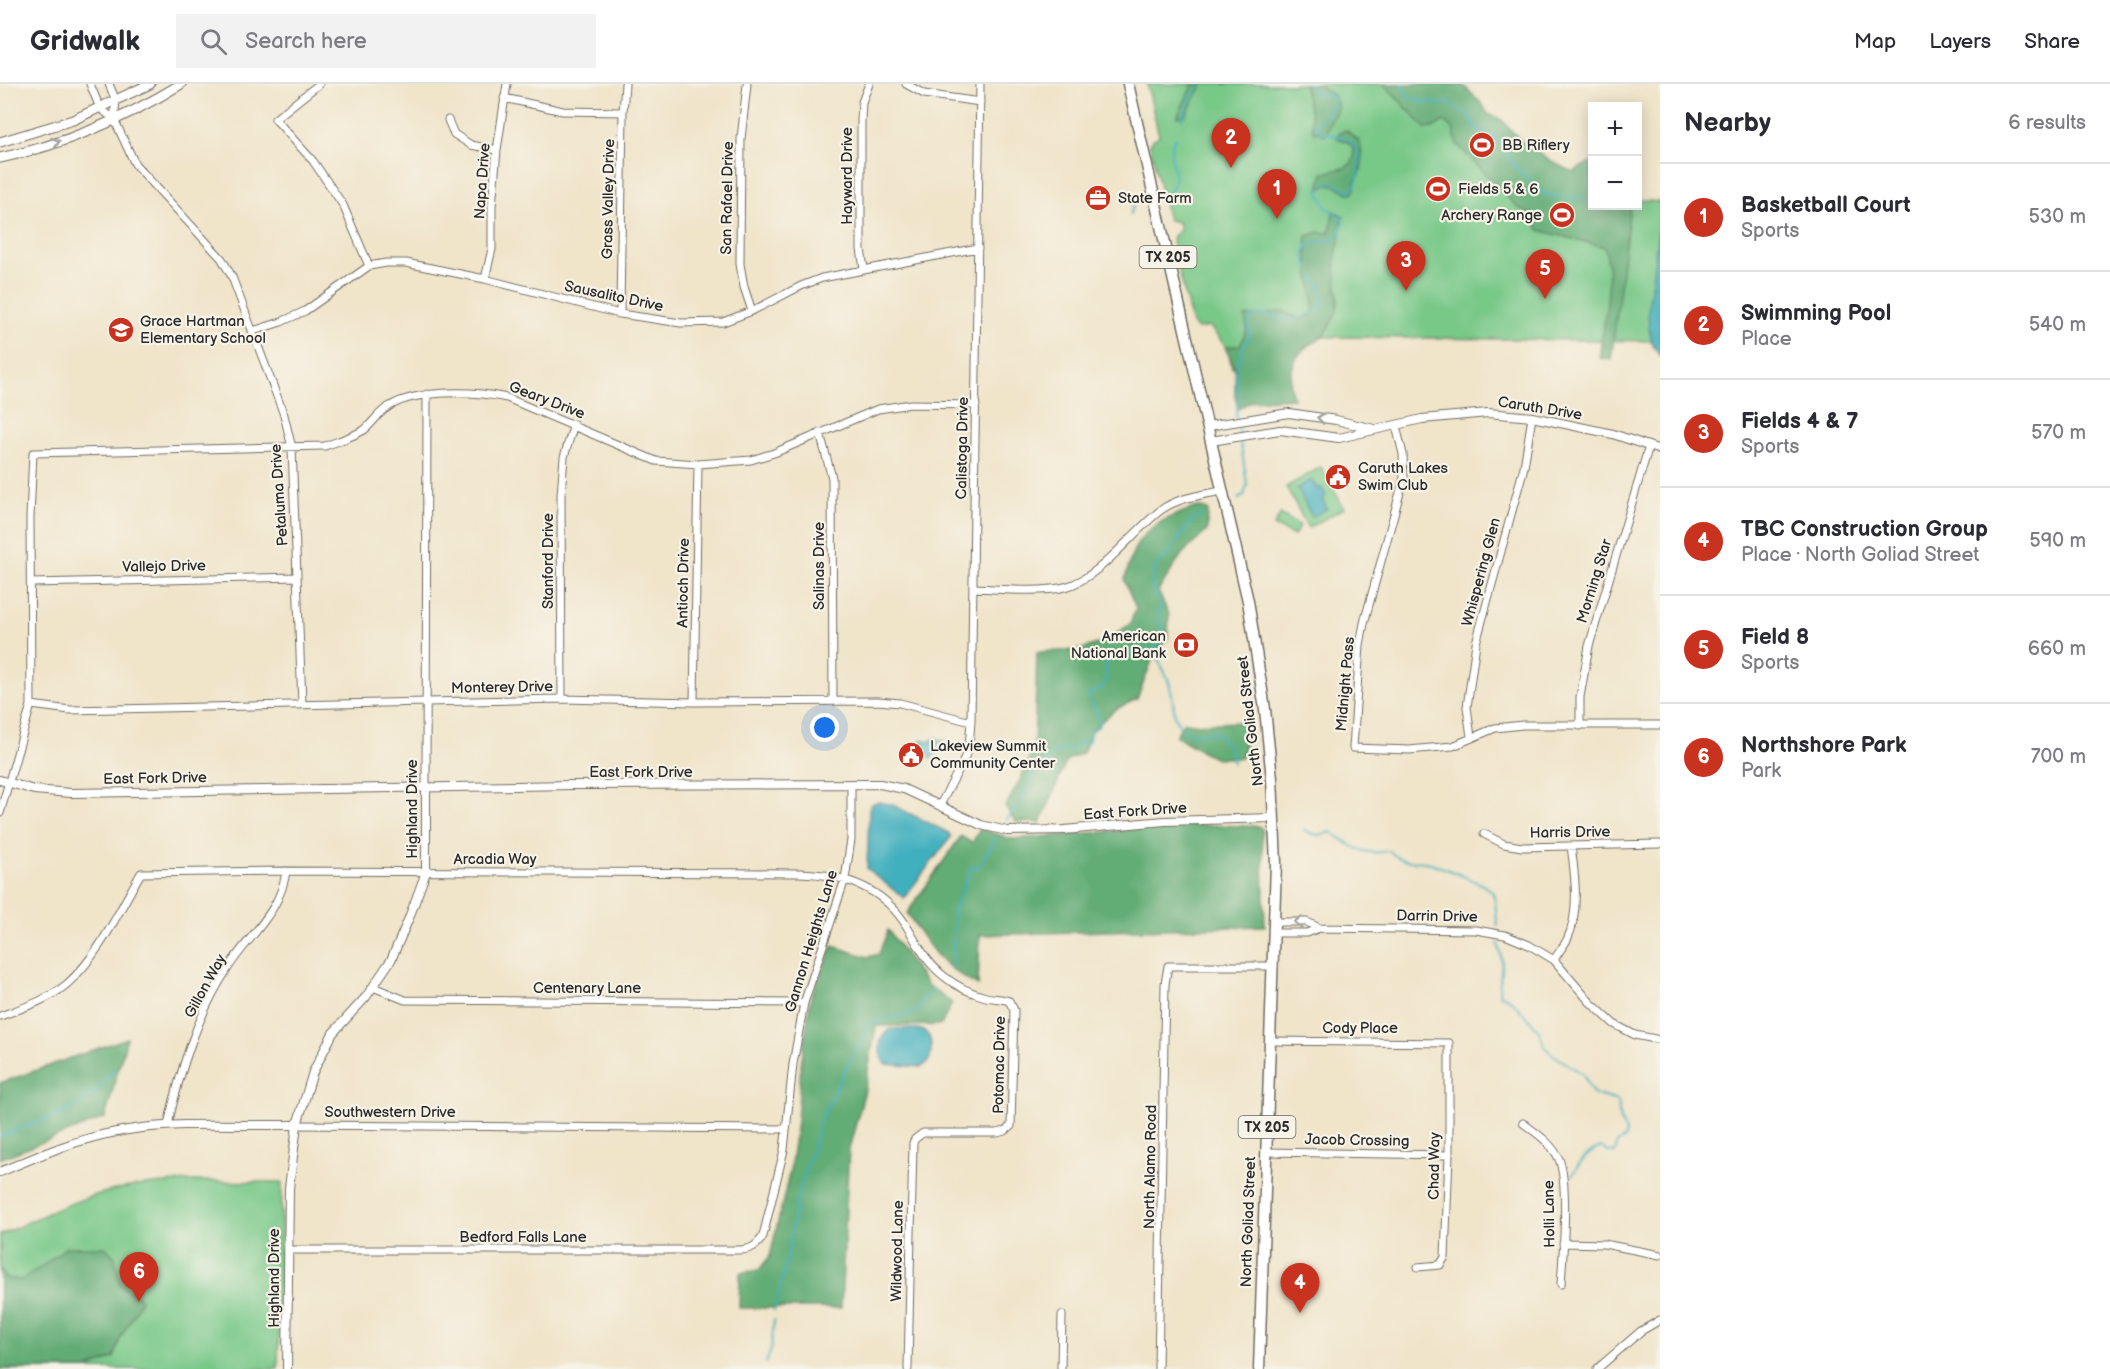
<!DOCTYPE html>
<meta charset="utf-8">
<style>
:root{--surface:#fff;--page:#f2f2f3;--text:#2b2b33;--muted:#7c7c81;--line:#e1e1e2;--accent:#c8321e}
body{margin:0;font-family:"Balsamiq Sans",sans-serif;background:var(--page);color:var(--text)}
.controls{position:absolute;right:18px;top:18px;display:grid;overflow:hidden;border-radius:0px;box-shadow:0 3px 15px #0003}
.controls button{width:54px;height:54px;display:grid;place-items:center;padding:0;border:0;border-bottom:2px solid var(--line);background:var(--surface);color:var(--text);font:30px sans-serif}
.you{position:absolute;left:825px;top:644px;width:21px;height:21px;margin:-15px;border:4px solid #fff;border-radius:50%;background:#1a73e8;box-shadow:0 0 0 9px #1a73e833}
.badge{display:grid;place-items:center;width:39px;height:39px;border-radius:50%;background:var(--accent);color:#fff;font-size:20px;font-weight:700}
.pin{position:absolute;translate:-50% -50px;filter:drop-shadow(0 2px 3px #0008)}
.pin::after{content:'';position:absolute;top:32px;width:21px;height:18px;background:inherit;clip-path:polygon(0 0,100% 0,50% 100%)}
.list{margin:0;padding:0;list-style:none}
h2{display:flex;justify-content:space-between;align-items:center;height:78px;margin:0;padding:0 24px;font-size:26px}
h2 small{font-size:20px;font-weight:400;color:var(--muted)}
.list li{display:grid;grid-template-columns:39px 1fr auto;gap:18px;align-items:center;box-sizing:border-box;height:108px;padding:0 24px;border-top:2px solid var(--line)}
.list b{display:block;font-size:22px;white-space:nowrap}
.list p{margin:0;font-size:20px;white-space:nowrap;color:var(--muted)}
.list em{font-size:20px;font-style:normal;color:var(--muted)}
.icon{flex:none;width:33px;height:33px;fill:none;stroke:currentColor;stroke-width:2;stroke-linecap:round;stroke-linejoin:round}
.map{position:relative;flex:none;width:1660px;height:1285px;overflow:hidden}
header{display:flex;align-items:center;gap:36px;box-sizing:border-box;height:84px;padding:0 30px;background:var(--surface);border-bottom:2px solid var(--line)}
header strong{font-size:28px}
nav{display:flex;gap:33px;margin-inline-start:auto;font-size:21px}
.search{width:420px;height:54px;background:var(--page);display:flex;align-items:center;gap:15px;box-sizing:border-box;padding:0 21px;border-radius:0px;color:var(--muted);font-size:22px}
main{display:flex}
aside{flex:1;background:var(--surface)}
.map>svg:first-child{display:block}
.green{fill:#78c888;stroke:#527a5a;stroke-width:1.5}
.forest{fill:#62ac74;stroke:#466c50;stroke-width:1.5}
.water{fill:#41afbe;stroke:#366d74;stroke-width:1.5}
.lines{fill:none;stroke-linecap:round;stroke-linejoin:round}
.stream{stroke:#41afbe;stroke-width:2}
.minor-casing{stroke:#706c62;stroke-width:9}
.tertiary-casing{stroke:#706c62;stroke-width:10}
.secondary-casing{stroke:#706c62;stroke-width:11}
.primary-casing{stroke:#706c62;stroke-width:13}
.minor{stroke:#fff;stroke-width:7}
.tertiary{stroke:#fff;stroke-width:8}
.secondary{stroke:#fff;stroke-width:9}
.primary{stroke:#fff;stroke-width:10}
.oneway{stroke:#a0a0a0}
.labels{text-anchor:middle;stroke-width:4.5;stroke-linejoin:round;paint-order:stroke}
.shield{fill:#f7f3e8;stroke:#686764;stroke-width:1.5}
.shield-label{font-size:14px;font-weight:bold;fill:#2b2b2b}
.poi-label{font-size:15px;fill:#2b2b2b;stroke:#f7f3e8;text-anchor:start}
.street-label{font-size:15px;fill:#2b2b2b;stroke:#f7f3e8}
</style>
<header>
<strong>Gridwalk</strong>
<div class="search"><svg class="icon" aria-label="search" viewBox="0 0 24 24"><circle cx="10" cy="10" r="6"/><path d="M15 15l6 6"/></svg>Search here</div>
<nav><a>Map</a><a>Layers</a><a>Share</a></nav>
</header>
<main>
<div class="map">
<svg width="1660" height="1285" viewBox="0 0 1660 1285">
<rect width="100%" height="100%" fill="#f7f3e8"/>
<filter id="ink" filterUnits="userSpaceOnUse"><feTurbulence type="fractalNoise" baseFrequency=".0167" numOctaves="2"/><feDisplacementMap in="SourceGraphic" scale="12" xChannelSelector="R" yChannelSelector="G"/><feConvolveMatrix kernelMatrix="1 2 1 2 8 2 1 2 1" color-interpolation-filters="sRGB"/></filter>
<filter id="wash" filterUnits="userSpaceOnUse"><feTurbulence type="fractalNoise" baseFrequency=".008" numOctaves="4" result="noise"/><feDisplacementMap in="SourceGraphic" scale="24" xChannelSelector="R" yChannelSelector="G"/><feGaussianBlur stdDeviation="1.35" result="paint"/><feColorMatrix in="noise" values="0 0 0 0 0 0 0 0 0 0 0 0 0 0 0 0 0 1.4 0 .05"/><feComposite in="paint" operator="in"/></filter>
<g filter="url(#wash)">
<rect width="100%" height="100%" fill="#f0e4c9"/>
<path class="green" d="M1147 0H1404L1592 122H1638V116L1660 118 1659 257 1248 252 1232 284 1228 265 1210 243 1197 245 1192 240 1172 157 1173 152 1180 146 1178 138 1169 136 1167 132 1150 61 1152 56 1159 52Z
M1321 383 1344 424 1308 444 1286 403Z
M1280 430 1300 441 1294 452 1274 442Z
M190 1097 282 1098 278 1285H0V1151C33 1136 68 1118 103 1109 132 1101 161 1099 190 1097Z"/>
<path class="forest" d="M1195 0H1203L1185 32 1177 33 1191 4Z
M1303 0H1320L1324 6 1335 12 1338 24 1328 43 1326 51 1313 47 1311 31Z
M1384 0H1462L1482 20 1488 30 1502 36 1521 57 1551 77 1573 88 1592 77V122H1630L1611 276 1599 274C1603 244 1615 191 1604 163L1539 146 1533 132 1517 123 1457 60 1453 45 1444 37 1433 44H1425Z
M1346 46 1360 58C1362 71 1365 87 1355 97V105L1352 110C1344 109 1338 99 1328 101 1325 102 1322 105 1319 105L1323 89 1344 84 1351 80 1354 73 1353 63 1346 57 1337 54 1339 49Z
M1333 127 1344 132 1341 138C1344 151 1335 164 1335 179 1335 191 1341 219 1336 229 1333 237 1327 248 1322 253 1318 258 1311 259 1306 263 1291 276 1287 295 1293 314L1251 317 1238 325 1235 312V285L1225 263 1240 261 1247 245 1245 233 1284 227C1295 234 1303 238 1313 229 1315 203 1304 179 1307 152L1319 148 1328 149 1331 144Z
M1198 423 1208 426 1207 447 1182 470 1158 507 1169 531 1168 554 1155 569 1137 615 1116 625 1092 646 1083 669 1067 676C1057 697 1051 719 1040 739L1016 738 1005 723 1020 696 1034 663 1037 568 1079 566 1103 558 1130 540 1136 524 1124 496C1128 486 1130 474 1135 464 1147 440 1175 430 1198 423Z
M1184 637 1191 640 1242 638 1246 655 1242 674H1214L1176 652Z
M1190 741 1254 742 1262 744 1265 842 980 851 978 902C940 881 930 865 907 829L961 752 972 759 980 745 1012 755Z
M888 846 927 901 952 919 941 941 876 942 864 1010 849 1065 841 1224H739L740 1189 759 1186 770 1172 790 1086 797 1037 801 980 811 912 833 862 868 873 879 870Z
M127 954 105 1034 0 1075V999Z
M66 1163H105L115 1173 120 1201 141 1215 135 1229 121 1252 114 1274 86 1285H0V1184L6 1194 21 1196 44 1181Z"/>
<path class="water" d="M1660 135V272L1653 262 1649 245 1648 227Z
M1312 396 1317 405 1321 403 1326 412 1322 415 1327 425 1312 433 1297 404Z
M936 654 945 657V662L931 675 928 668 922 666 919 658 922 655 929 657Z
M878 718 891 720 949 749 951 753 904 814 867 785 869 725 871 720Z
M890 945C911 945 934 938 931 968 930 976 929 979 921 983L885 980C877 970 878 952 890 945Z"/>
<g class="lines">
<path class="stream" d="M1403 0 1407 12 1424 19 1430 17 1436 20 1449 19 1468 31 1477 45 1496 54 1513 80 1544 110 1559 113 1592 114
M1182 35 1191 13 1201 0
M1167 110C1187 93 1161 75 1176 53
M1130 130 1136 117
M1309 186 1304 170 1308 161C1327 153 1341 164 1343 135L1326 123 1318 105C1332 93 1338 102 1351 108 1361 93 1365 66 1347 55 1338 50 1328 51 1319 47L1315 41 1328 29 1335 15 1334 13C1324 10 1313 13 1309 0
M1238 415 1244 412 1247 400 1236 330 1238 319 1236 298V288L1242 265 1249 254V241L1251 233C1267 226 1273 233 1289 235 1299 236 1316 228 1324 222L1322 205 1313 193
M1156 565 1157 573 1168 595 1172 611 1175 633 1180 643 1191 650 1214 648C1227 657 1230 664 1233 679
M1006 736 1016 725 1029 703 1030 694 1048 675 1058 667 1069 666 1081 659 1089 658 1090 648 1099 642V635L1088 611 1093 607 1100 606 1107 595C1096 566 1138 570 1156 565L1163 548 1158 529 1160 519 1153 505 1152 491 1160 475 1167 473 1189 440 1202 430
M1304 746C1314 751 1320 753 1331 748 1343 755 1355 767 1370 768 1377 769 1383 767 1390 767 1402 782 1419 774 1434 780 1445 785 1488 800 1493 809 1496 816 1496 833 1498 842
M1498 859 1502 877 1499 910 1510 915 1539 946 1545 963 1552 970 1583 990 1593 1010 1618 1017 1620 1036 1626 1048 1625 1054 1617 1059 1615 1069 1608 1068 1601 1063C1587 1068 1579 1080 1572 1091
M951 884 953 874 954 825 972 783H979L996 754
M0 1052 68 1027 95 1009 114 986
M774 1227 787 1176 797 1116 821 1035 846 984 866 952V943C881 931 899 935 917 927L923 915 934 905
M766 1279 771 1266 774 1236"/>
</g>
</g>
<g filter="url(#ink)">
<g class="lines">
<g class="minor-casing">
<path id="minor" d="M90 0 100 24 114 35 135 80 222 175 232 193 284 331 292 364 302 620
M109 0 116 17 114 35
M319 0 275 35 313 77 343 121 369 182
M747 0 741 55 740 180 744 203 752 227
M906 0 924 10 980 18
M504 14 563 27 623 28
M448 36 454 50 471 61 497 66
M864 185 861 165V36L862 18 869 0
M485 195 492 165V122L497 66 507 0
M620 230 623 28 625 0
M253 247 281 238 305 227 369 182 386 179H406L485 195 620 230 681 239 723 238 752 227 801 202 822 194 978 164
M1396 342 1403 370 1404 394 1364 539 1360 561 1353 664 1409 666 1453 662 1495 644 1523 641H1660
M820 349 832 394 833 616
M31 499 297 493
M974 504C1002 505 1039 509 1065 503 1099 495 1133 447 1161 426 1179 413 1202 411 1222 407
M562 615 561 411 564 373 574 340
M694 618 698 380
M31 621 70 626 562 615 694 618 878 617 900 619 971 638
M1580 642V613L1589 562 1649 362
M1471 653 1467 623 1476 559 1524 383 1532 333
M426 703 427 310
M940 721 963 678 969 662 971 638 980 0
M0 729 31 621 30 433 33 369 325 362C338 357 352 353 364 346 371 341 376 332 384 326 412 304 474 307 507 314L656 377 698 380 751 376 774 369 878 325 911 320 976 321
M1484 750 1504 760 1522 763 1660 760
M1275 838H1307L1319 844
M1275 849H1307L1319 844 1476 846 1505 851 1529 861 1554 876 1590 918 1614 940 1635 951 1660 956
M1554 876C1558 869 1563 863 1567 856 1580 829 1575 791 1571 762
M373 903 405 916 804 919
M0 932C23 924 48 916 67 900 100 871 119 826 141 789L286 787 799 789C839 790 880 802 904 838 917 858 925 878 945 893 957 903 971 909 986 913 994 915 1002 914 1009 917L1014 926 1011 1042 1005 1047 997 1049H923L915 1055 913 1059 908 1285
M1271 957 1449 959V1071L1445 1173 1440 1181 1418 1183
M1523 1039C1536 1049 1552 1059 1559 1075 1569 1101 1563 1171 1561 1200
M168 1041C180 987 197 931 228 884 249 851 281 828 286 787
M297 1041 786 1045
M1266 1068 1449 1071
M1563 1159 1604 1160 1660 1171
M288 1166H741C752 1165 758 1161 763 1152L784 1066 793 980 804 919 845 795 851 756V700
M1061 1285 1062 1231
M1158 1285 1165 900 1168 882H1274
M1597 1285 1641 1247 1660 1236"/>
</g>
<g class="tertiary-casing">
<path id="tertiary" d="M1208 342 1289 329 1336 336 1374 345
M1211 357 1280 346 1339 354 1422 335 1488 329 1532 333 1613 350 1660 366
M0 696 34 706 71 709 573 701 880 700 904 705 981 741 1007 747 1064 746 1165 737 1274 734
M0 1088C40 1071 79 1054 122 1047 179 1037 239 1042 297 1041
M287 1285 289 1104 297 1041 313 988 333 949 366 913 391 876 409 834 426 788V703"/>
</g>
<g class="secondary-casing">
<path id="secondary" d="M0 58 73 36 150 0
M0 74C63 61 126 34 181 0"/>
</g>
<g class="primary-casing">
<path id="primary" d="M1128 0 1248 517 1265 625 1272 695 1276 779 1259 1285"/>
</g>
<use href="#minor" class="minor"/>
<use href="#tertiary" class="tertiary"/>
<use href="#secondary" class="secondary"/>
<use href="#primary" class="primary"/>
</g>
<defs><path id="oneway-chevron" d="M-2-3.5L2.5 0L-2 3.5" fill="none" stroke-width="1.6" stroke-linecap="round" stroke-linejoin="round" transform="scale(1.5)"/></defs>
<g class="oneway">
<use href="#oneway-chevron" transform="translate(56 58) rotate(-19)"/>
<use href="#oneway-chevron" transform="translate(1321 334) rotate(-172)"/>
<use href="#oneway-chevron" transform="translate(1298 838) rotate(-178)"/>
</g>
</g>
<defs>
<g id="stadium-disc" transform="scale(1.35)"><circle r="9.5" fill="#c8321e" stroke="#f7f3e8"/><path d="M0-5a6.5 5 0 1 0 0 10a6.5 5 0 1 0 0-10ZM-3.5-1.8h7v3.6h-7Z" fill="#fff"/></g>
<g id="office-disc" transform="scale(1.35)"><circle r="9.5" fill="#c8321e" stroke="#f7f3e8"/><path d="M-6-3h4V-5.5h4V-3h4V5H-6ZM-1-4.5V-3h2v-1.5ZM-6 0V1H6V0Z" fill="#fff"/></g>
<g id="school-disc" transform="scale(1.35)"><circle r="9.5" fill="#c8321e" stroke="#f7f3e8"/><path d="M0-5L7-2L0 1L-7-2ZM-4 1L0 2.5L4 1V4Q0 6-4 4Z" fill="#fff"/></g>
<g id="civic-disc" transform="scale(1.35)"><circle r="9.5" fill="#c8321e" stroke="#f7f3e8"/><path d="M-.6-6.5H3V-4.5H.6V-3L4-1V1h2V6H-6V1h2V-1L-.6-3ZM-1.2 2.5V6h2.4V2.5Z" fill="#fff"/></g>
<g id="bank-disc" transform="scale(1.35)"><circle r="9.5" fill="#c8321e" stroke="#f7f3e8"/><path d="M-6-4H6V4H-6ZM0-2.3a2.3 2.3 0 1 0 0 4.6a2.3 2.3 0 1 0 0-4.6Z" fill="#fff"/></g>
</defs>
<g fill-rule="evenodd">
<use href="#stadium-disc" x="1482" y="61"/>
<use href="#stadium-disc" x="1438" y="105"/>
<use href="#office-disc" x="1098" y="114"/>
<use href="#stadium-disc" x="1562" y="131"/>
<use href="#school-disc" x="121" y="246"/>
<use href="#civic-disc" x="1338" y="393"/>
<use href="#bank-disc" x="1186" y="561"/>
<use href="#civic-disc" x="911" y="671"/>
</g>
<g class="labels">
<g class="shield">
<rect x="1139.5" y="162" width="57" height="22" rx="4.5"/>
<rect x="1238.5" y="1032" width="57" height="22" rx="4.5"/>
</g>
<g class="shield-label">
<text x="1168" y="178">TX 205</text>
<text x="1267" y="1048">TX 205</text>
</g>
<g class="poi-label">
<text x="1502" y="66">BB Riflery</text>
<text x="1458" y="110">Fields 5 &amp; 6</text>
<text x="1118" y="119">State Farm</text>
<text x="1542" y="136" text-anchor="end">Archery Range</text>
<text x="140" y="242">Grace Hartman<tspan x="140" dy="17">Elementary School</tspan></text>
<text x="1358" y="389">Caruth Lakes<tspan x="1358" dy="17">Swim Club</tspan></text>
<text x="1166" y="557" text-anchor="end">American<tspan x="1166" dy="17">National Bank</tspan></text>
<text x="930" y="667">Lakeview Summit<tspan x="930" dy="17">Community Center</tspan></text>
</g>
<g class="street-label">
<text transform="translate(847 92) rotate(-90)" y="5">Hayward Drive</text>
<text transform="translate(482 97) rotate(-86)" y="5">Napa Drive</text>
<text transform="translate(727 114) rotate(-89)" y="5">San Rafael Drive</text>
<text transform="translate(608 115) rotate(-89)" y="5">Grass Valley Drive</text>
<text transform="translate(614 212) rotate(12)" y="5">Sausalito Drive</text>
<text transform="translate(547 316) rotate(21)" y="5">Geary Drive</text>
<text transform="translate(1540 324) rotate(9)" y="5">Caruth Drive</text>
<text transform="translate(962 364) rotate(-89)" y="5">Calistoga Drive</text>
<text transform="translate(279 411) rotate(-94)" y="5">Petaluma Drive</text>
<text transform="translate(548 477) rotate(-90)" y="5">Stanford Drive</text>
<text transform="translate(164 482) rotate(-1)" y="5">Vallejo Drive</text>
<text transform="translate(819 482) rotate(-90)" y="5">Salinas Drive</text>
<text transform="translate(1481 488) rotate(-75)" y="5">Whispering Glen</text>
<text transform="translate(1594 497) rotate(-73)" y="5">Morning Star</text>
<text transform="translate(683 499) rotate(-89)" y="5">Antioch Drive</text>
<text transform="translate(1345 600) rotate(-85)" y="5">Midnight Pass</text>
<text transform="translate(502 603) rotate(-1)" y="5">Monterey Drive</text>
<text transform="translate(1250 637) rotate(-97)" y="5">North Goliad Street</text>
<text x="641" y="693">East Fork Drive</text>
<text transform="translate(155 694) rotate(-1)" y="5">East Fork Drive</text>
<text transform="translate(412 725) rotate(-90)" y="5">Highland Drive</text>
<text transform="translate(1135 727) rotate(-4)" y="5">East Fork Drive</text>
<text transform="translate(1570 748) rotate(-1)" y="5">Harris Drive</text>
<text x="495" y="780">Arcadia Way</text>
<text transform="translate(1437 832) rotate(1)" y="5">Darrin Drive</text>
<text transform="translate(811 857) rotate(-73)" y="5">Gannon Heights Lane</text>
<text transform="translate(205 902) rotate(-61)" y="5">Gillon Way</text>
<text x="587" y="909">Centenary Lane</text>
<text x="1360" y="949">Cody Place</text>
<text transform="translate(999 981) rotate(-89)" y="5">Potomac Drive</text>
<text x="390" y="1033">Southwestern Drive</text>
<text transform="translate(1357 1056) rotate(1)" y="5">Jacob Crossing</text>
<text transform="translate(1434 1082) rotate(-89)" y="5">Chad Way</text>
<text transform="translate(1150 1083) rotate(-89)" y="5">North Alamo Road</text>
<text transform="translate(1549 1130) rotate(-91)" y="5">Holli Lane</text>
<text transform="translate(1248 1138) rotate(-88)" y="5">North Goliad Street</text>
<text x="523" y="1158">Bedford Falls Lane</text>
<text transform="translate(897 1167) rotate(-89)" y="5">Wildwood Lane</text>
<text transform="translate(274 1194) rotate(-90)" y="5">Highland Drive</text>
</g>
</g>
</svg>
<div class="controls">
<button>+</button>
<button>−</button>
</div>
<div class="you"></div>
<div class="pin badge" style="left:1277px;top:135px">1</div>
<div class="pin badge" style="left:1231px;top:84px">2</div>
<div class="pin badge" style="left:1406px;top:207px">3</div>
<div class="pin badge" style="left:1300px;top:1229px">4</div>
<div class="pin badge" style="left:1545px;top:215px">5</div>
<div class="pin badge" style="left:139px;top:1218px">6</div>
</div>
<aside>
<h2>Nearby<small>6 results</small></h2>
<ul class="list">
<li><span class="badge">1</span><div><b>Basketball Court</b><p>Sports</p></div><em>530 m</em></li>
<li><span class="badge">2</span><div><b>Swimming Pool</b><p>Place</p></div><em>540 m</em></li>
<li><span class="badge">3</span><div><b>Fields 4 &amp; 7</b><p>Sports</p></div><em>570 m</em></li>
<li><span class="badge">4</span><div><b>TBC Construction Group</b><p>Place · North Goliad Street</p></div><em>590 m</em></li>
<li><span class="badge">5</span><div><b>Field 8</b><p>Sports</p></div><em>660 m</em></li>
<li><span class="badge">6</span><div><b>Northshore Park</b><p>Park</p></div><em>700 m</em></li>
</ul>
</aside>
</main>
